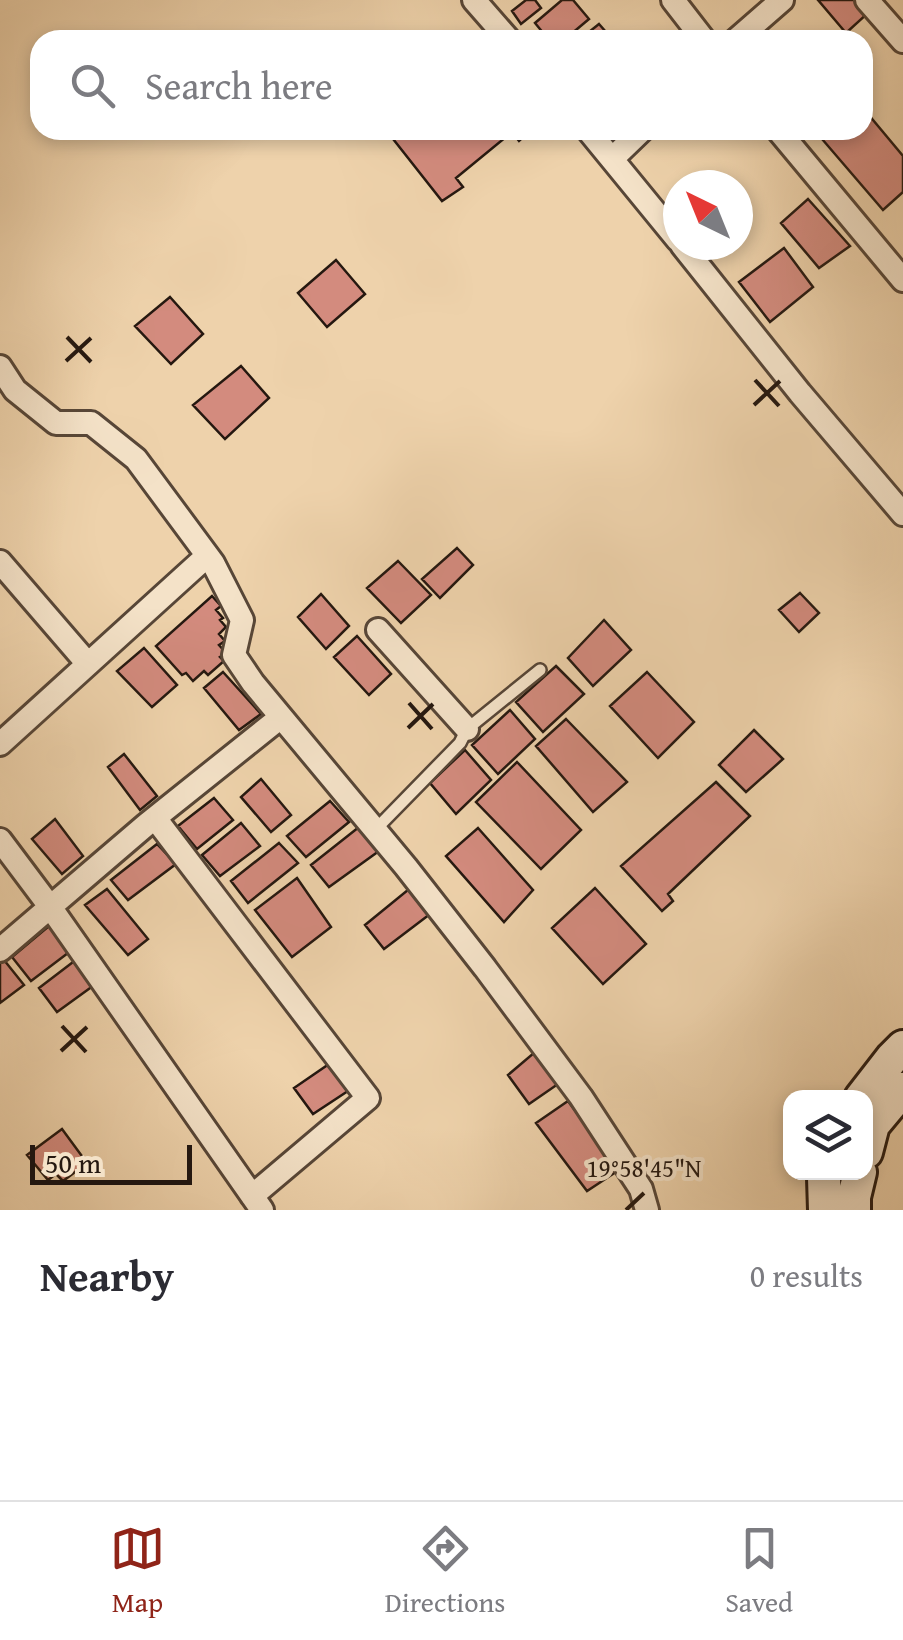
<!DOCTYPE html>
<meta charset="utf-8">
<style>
:root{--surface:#fff;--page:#f7f7f7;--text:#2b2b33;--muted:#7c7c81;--line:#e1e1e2;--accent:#8f2418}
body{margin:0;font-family:"Gentium Book Plus",serif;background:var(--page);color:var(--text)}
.controls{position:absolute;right:30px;bottom:30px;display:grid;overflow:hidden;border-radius:20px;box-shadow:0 5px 15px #0003}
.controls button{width:90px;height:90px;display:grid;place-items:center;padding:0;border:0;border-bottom:2px solid var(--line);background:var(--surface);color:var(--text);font:50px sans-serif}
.compass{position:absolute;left:663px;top:170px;width:90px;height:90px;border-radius:50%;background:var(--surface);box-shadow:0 5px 15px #0003;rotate:317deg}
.scale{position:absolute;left:30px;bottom:25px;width:162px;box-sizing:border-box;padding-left:10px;border:5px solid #251810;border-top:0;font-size:28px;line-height:35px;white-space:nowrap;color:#251810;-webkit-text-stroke:8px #f4e2c8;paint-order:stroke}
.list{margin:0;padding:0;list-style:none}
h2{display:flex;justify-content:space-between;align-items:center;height:130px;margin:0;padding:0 40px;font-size:42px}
h2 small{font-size:32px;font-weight:400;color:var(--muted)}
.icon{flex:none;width:55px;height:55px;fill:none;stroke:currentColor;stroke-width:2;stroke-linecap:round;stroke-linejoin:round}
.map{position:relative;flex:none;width:903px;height:1210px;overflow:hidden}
.search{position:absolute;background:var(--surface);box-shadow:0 5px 15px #0003;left:30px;right:30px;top:30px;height:110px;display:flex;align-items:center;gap:25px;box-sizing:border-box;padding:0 35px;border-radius:30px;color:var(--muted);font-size:38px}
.sheet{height:290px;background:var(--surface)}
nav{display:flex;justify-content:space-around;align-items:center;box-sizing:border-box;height:140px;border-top:2px solid var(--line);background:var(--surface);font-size:28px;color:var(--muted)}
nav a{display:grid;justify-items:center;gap:5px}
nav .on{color:var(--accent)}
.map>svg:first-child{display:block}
.building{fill:#d38b7e;stroke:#251810;stroke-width:2.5}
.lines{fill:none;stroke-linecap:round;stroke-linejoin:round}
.lane-casing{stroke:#574637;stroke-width:16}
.street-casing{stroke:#574637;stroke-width:28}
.secondary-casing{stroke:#251810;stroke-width:38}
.lane{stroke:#f4e2c8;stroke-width:11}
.street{stroke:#f4e2c8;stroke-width:22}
.secondary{stroke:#f4e2c8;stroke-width:32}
.ticks{fill:none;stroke:#251810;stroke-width:4}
.ticks-label{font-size:25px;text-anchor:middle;fill:#251810;stroke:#f4e2c8;stroke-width:8;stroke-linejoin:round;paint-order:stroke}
</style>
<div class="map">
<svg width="903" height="1210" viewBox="0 0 903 1210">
<rect width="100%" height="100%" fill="#eed2ab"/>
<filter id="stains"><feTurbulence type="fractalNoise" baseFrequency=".002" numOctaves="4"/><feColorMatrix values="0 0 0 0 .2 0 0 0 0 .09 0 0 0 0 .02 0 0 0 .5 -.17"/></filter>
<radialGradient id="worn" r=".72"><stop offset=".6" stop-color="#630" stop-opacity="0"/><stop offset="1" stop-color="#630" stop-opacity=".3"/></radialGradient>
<path class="building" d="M526 0H535L541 8 521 24 512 11Z
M562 0H573L589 19 564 40H549L535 23Z
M818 0H856L868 13 846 33Z
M599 24 613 40H579Z
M863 108 903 156V192L883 210 816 132 863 130Z
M386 130H531L519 141 512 132 456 178 463 187 442 201Z
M808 199 850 246 819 268 781 223Z
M784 248 813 287 770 322 739 282Z
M336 260 365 294 327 327 298 293Z
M170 297 203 334 171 364 135 326Z
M241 366 269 398 225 439 193 405Z
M457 548 473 565 440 598 422 579Z
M398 561 431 595 401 623 367 588Z
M800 593 819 613 799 632 779 610Z
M321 594 349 626 326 649 298 617Z
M212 596 221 606 216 610 223 618 220 620 226 627 219 634 225 641 219 645 226 653 220 657 224 661 208 675 204 671 193 681 186 673 182 675 156 646Z
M604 620 631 650 593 686 568 658Z
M357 636 391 674 369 695 334 657Z
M144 648 177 685 152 707 117 671Z
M556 666 584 694 543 732 516 702Z
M223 672 261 714 239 730 204 688Z
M647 672 694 722 658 758 610 706Z
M510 710 535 739 498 774 472 745Z
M566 719 627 782 593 812 536 746Z
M754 730 783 759 746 792 719 765Z
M465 750 491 780 456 814 430 783Z
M124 754 157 796 140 810 108 767Z
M517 762 581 830 541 869 476 802Z
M261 779 291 815 271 832 241 797Z
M716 782 750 816 668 894 673 901 662 911 621 866Z
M214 798 233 820 197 849 178 826Z
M330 801 349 822 306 857 287 836Z
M55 819 83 856 62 874 32 839Z
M241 823 260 846 220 876 202 855Z
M359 827 379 851 329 887 311 865Z
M478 828 533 890 504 922 446 856Z
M279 843 298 863 248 903 231 881Z
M157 844 176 864 128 900 111 880Z
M297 878 331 927 292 957 255 910Z
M414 885 434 911 384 949 365 925Z
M595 888 646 944 603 984 552 928Z
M107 889 148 939 128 955 85 905Z
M49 926 68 953 31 981 12 957Z
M77 959 97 983 57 1012 39 988Z
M4 960 24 985 0 1003V963Z
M535 1052 558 1084 529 1104 508 1075Z
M332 1062 354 1087 313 1114 294 1088Z
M568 1101 619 1170 587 1191 536 1123Z
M62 1129 87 1163 63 1181 56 1174 48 1180 27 1155Z"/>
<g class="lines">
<g class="lane-casing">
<path id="lane" d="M375 830 460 743 467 729 540 670"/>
</g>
<g class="street-casing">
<path id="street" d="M474 0 509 40
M673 0 704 40
M867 0 903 41
M736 40 782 0
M588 130 678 240
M778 130 903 280
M613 158 642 130
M682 245 800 393 903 514
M0 367 15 390 56 423H91L136 459 213 563 242 620 234 655 253 683 406 867 485 968 581 1097 641 1189 647 1210
M0 562 88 664
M378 630 467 729
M0 744 207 556
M155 818 368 1098 252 1196
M0 840 51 908 262 1210
M0 950 146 825 281 717"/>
</g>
<g class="secondary-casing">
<path id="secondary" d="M861 1098 892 1058 903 1047
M866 1152 873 1125 903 1089
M825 1210 824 1178 826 1172
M854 1210V1197L860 1172"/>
</g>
<use href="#lane" class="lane"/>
<use href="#street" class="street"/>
<use href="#secondary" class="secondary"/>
</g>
<path class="ticks" d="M67 337 91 362M66 361 91 338M755 380 779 406M754 405 780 381M409 703 432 729M408 728 433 704M62 1026 86 1052M61 1051 87 1027M626 1210 644 1193"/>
<g class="ticks-label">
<text x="644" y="1177">19°58'45"N</text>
</g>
<rect width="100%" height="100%" filter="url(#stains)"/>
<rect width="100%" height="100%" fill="url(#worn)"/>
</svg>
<div class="controls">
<button><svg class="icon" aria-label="layers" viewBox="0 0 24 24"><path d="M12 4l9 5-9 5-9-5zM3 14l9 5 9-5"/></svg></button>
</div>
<svg class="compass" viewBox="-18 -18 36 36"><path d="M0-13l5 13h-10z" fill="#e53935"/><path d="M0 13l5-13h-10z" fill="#7c7c81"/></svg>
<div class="scale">50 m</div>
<div class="search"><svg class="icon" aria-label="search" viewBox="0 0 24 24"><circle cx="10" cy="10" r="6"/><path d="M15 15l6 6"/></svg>Search here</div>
</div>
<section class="sheet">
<h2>Nearby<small>0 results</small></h2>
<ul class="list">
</ul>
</section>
<nav>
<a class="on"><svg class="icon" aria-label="map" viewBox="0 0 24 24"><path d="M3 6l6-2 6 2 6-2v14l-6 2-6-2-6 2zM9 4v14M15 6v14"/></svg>Map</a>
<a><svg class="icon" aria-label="directions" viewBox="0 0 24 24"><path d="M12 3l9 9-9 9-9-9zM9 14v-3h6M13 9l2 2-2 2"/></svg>Directions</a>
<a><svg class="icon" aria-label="saved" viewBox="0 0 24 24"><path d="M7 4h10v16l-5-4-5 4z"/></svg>Saved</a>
</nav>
